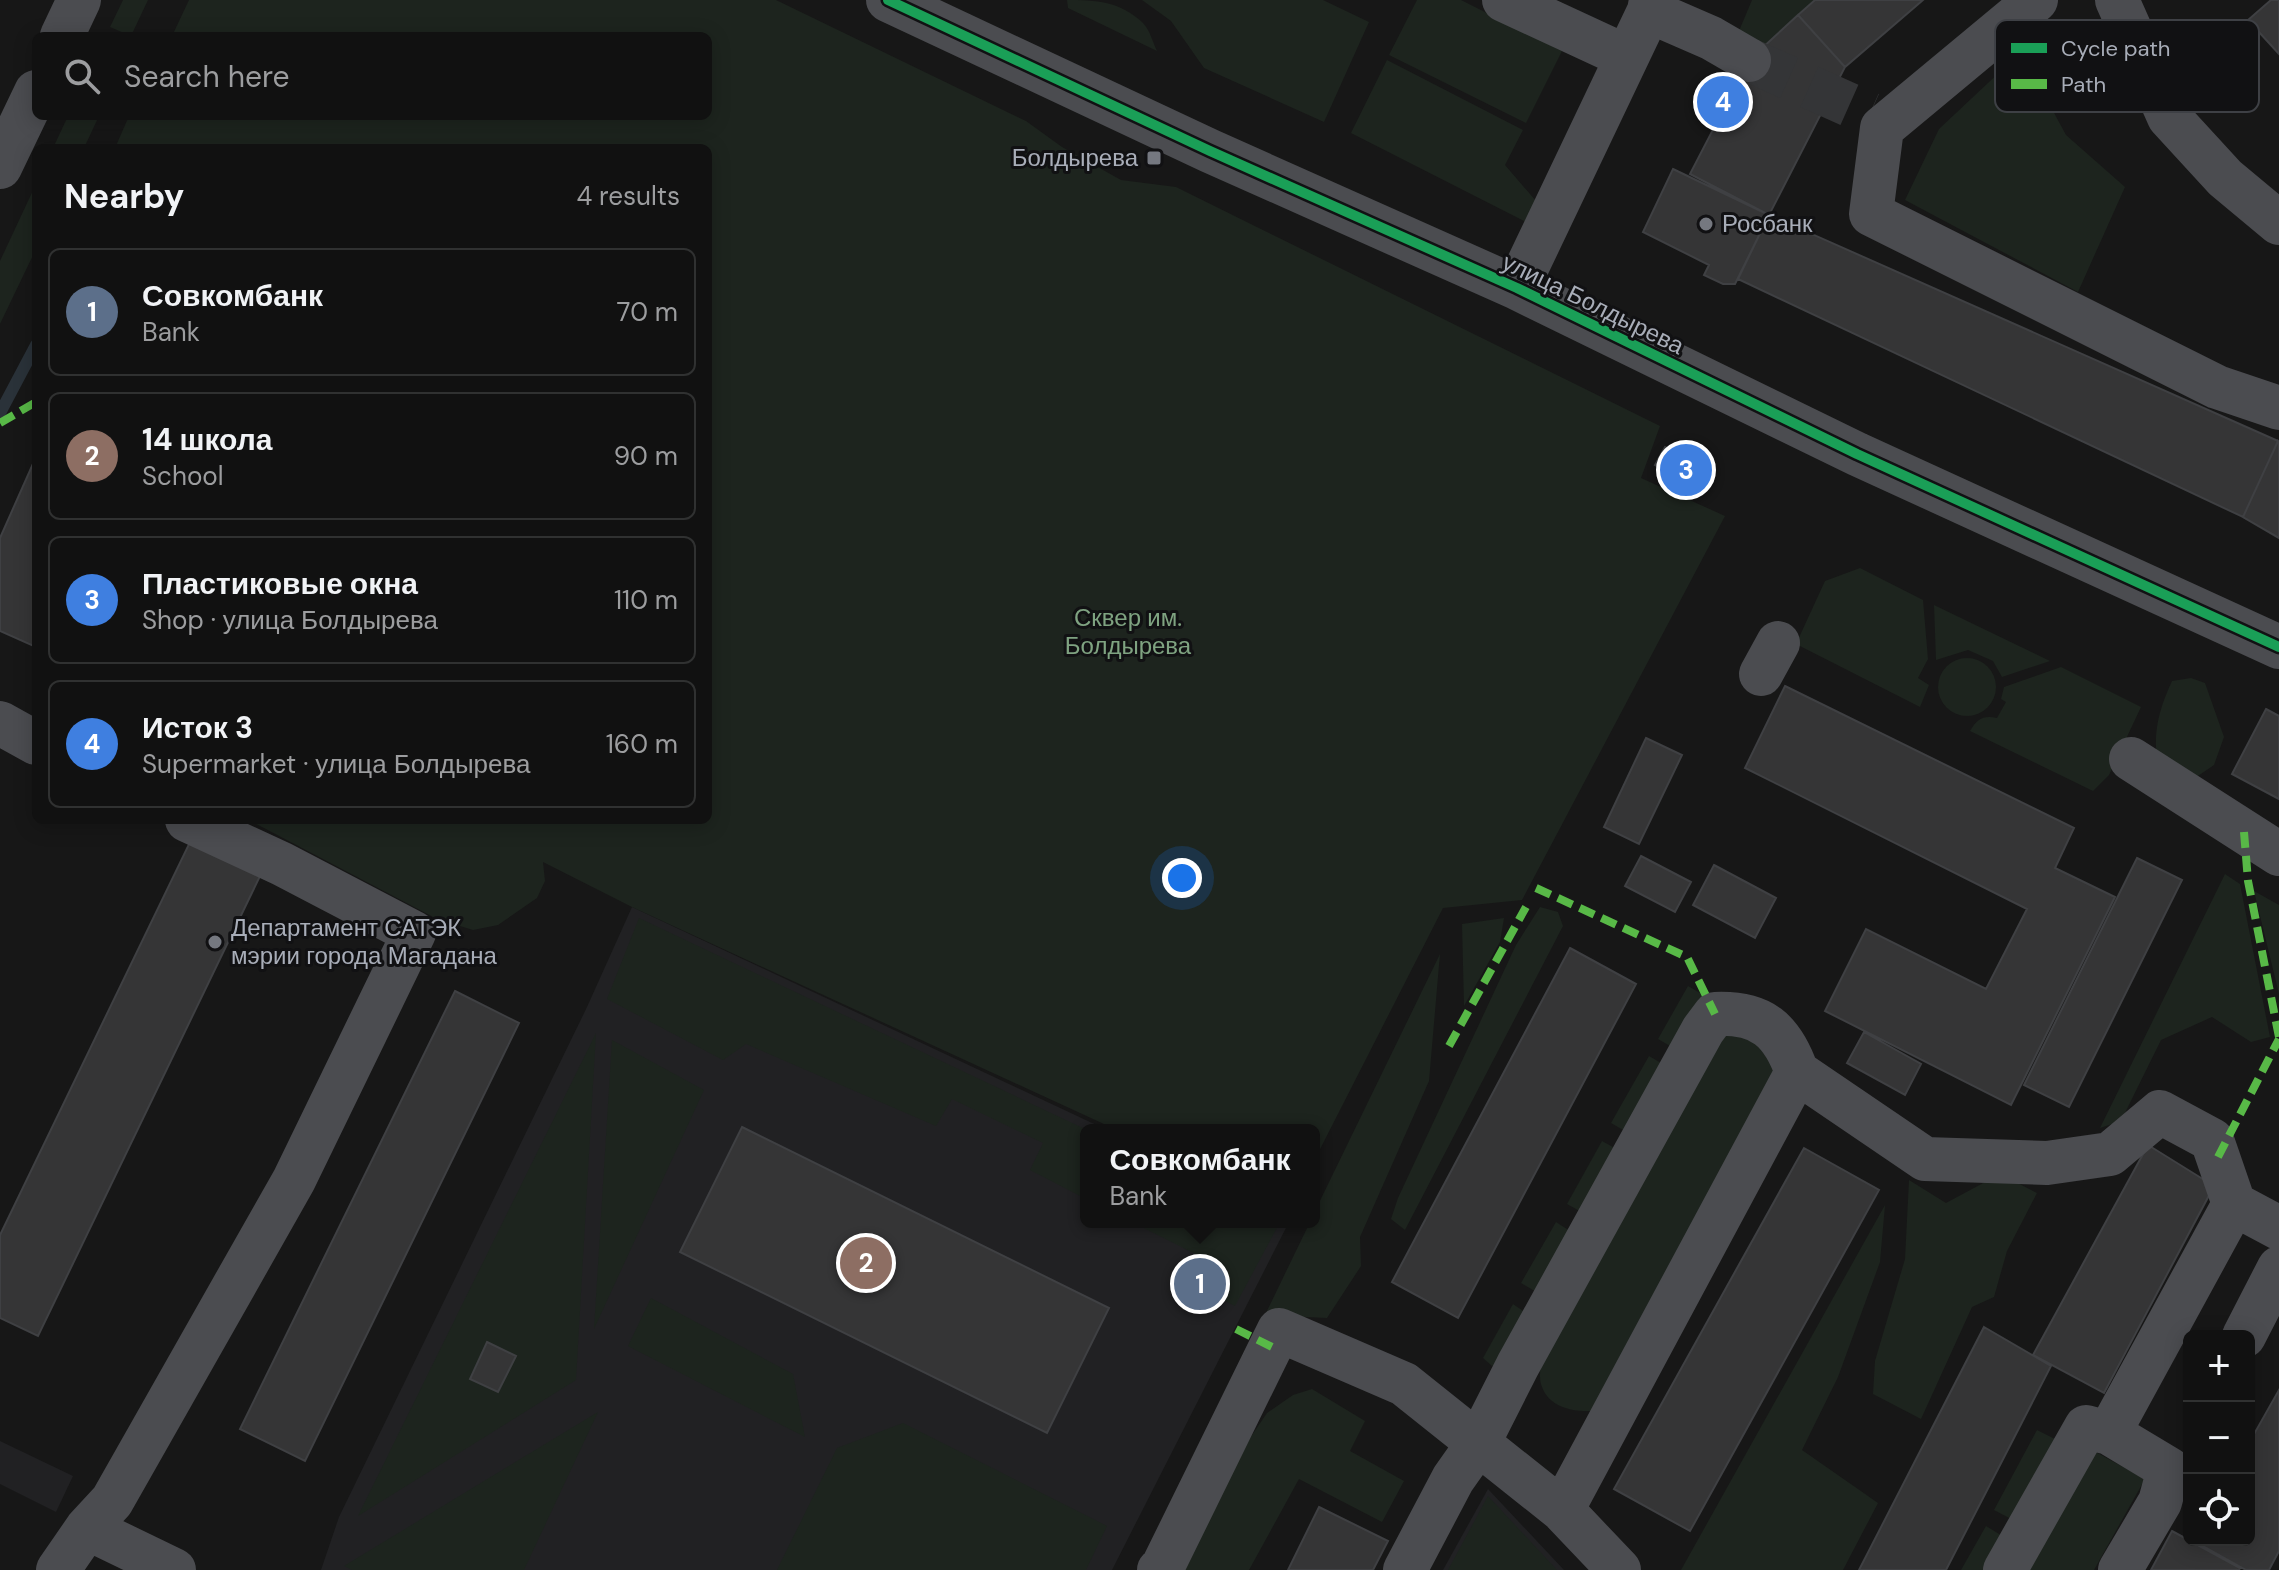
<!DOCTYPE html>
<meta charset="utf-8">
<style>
:root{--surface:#111;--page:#1e1f1f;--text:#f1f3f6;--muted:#9c9d9f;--line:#303131;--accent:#757880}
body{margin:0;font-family:"DM Sans",sans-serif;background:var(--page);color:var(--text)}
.controls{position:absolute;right:24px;bottom:24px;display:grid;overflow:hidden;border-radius:12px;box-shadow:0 4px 20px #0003}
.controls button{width:72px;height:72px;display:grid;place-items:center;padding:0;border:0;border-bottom:2px solid var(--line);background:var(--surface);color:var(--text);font:40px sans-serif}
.you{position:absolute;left:1182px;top:878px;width:28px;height:28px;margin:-20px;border:6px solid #fff;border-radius:50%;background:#1a73e8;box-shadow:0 0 0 12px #1a73e833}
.badge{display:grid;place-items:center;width:52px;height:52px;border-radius:50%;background:var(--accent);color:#fff;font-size:26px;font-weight:700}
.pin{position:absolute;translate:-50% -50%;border:4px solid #fff;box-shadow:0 2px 8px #0006}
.popup{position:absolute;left:1080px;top:1124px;width:240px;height:104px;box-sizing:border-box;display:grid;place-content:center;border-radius:12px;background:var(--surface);filter:drop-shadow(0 2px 6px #0005);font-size:26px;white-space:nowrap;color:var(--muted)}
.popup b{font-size:30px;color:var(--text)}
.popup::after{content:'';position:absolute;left:50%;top:100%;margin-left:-16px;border:16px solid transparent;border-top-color:var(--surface)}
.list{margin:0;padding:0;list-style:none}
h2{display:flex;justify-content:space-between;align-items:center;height:104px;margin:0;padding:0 32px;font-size:34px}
h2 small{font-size:26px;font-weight:400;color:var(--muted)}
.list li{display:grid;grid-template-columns:52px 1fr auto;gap:24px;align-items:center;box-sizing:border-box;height:128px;margin:0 16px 16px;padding:0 16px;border:2px solid var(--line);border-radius:12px}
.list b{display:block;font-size:30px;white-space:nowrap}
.list p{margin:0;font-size:26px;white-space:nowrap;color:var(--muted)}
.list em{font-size:26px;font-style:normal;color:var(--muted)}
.icon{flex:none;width:44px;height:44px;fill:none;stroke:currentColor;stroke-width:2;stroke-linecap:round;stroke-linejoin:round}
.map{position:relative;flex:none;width:2279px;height:1570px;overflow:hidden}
.search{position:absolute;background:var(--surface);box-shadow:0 4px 20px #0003;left:32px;top:32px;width:680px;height:88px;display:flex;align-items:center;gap:20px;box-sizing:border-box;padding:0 28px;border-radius:12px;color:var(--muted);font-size:30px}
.panel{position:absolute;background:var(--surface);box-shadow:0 4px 20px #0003;left:32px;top:144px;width:680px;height:680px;border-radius:12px}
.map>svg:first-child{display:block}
.built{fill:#212123}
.green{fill:#1d241e}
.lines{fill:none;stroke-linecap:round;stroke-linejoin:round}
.stream{stroke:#2a3239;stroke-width:12}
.building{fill:#353536;stroke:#3f4043;stroke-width:2}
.minor-tunnel{stroke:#343537;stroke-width:44;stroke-dasharray:44 22;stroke-linecap:butt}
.minor{stroke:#4b4c50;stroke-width:44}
.quiet{stroke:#58b947;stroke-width:8;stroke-dasharray:16 8;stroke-linecap:butt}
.cycleway-casing{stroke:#111113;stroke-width:15}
.cycleway{stroke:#1a9f57;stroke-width:10}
.poi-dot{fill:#757880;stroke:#111113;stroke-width:3}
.labels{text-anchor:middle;stroke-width:6;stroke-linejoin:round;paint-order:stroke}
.poi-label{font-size:24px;fill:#a8adb8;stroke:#111113;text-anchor:start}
.street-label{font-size:24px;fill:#a8adb8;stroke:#111113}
.park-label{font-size:24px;fill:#7fa381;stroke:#111113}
.key{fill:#111113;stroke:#3e4045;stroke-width:2}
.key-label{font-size:22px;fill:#a8adb8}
</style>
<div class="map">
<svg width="2279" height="1570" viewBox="0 0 2279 1570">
<rect width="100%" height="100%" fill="#171717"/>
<path class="built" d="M632 907 1107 1130H1086V1222H1289L1112 1570H321L339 1517 587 1007Z
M0 1441 73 1476 56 1512 0 1484Z
M1488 1489 1564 1570H1443Z"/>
<path class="green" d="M123 0H148L131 36 110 27Z
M189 0H776L1026 121 1062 147 1121 180 1176 187 1660 426 1641 478 1725 516 1522 900 1443 908 1314 1161V1130H1117L632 907 543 862 545 881 537 898 498 925 473 930 437 919 249 820H708V148H115L129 116H708V36H172Z
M1067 0C1096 0 1120 1 1143 23 1150 30 1153 43 1157 51L1068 8Z
M1142 0H1323L1369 22 1324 122 1204 68 1171 21Z
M1417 0H1461L1562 51 1526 123 1389 55Z
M1752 0H1817L1759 51 1736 38Z
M2021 52 2066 135 2125 187 2078 292 1905 200 1939 129Z
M1387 60 1523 130 1505 165 1536 201 1526 222 1351 133Z
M68 116H99L84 148H53Z
M36 184V249L0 324V261Z
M1860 568 1923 600 1928 659 1918 678 1929 685 1920 707 1796 644 1825 581Z
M1934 605 2050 661 2002 677 1993 661 1968 650 1936 660Z
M1938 687a29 29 0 1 1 58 0a29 29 0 1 1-58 0Z
M2061 667 2141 707 2109 775 2093 791 1970 731C1977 719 1983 715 1997 718L2006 702 2001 699 2004 687Z
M2191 678 2205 683 2224 737 2214 765 2192 780 2157 759C2153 730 2160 707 2172 681Z
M2225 874 2240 884 2270 1037 2251 1042 2212 1017 2161 1040 2121 1121 2100 1128Z
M2254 891 2279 905V994Z
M1540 907 1558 912 1563 926 1405 1230 1391 1219 1398 1198 1516 945Z
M639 918 1087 1130 1086 1199 1030 1170 1043 1143 952 1099 936 1126 746 1044 723 1060 607 999Z
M1504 918 1500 942 1464 1006 1462 924Z
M1440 954 1429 1081 1360 1237 1361 1266 1327 1318 1265 1315 1310 1222H1314V1213Z
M1688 986 1707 997 1677 1050 1658 1039Z
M1736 1032 1747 1034 1782 1071 1591 1411C1573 1412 1549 1407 1542 1387 1538 1378 1541 1364 1542 1355L1719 1037Z
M596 1033 576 1380 358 1516Z
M612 1040 704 1090 594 1329Z
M1649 1056 1668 1067 1630 1134 1611 1123Z
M1602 1141 1620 1151 1585 1214 1567 1204Z
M2000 1174 2037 1193 2007 1251 1994 1297 1972 1307 1921 1419 1873 1394 1875 1361 1905 1259 1909 1180 1946 1203Z
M1885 1205 1880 1262 1838 1377 1802 1450 1878 1503 1843 1570H1681Z
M1132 1222H1280L1235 1306 1216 1296 1229 1271Z
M1556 1222 1573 1233 1538 1293 1521 1283Z
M651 1298 793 1374 805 1437 628 1346Z
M1513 1304 1529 1315 1503 1362 1492 1366 1483 1358Z
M1312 1389 1365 1421 1350 1451 1404 1481 1382 1522 1299 1479 1249 1570H1182L1250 1438 1267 1413 1293 1395Z
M598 1412 524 1570H352L344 1566Z
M903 1423 1107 1526 1086 1570H777L837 1448Z
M2037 1430 2055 1439 2013 1520 1994 1510Z
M2092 1450 2145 1479 2094 1570H2027Z
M1488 1496 1557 1570H1448Z
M1986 1526 2004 1537 1985 1570H1961Z"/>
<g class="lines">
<path class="stream" d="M0 413 36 345"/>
</g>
<path class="building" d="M1815 0H1923L1845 67 1798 15Z
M2271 0H2279V54L2248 20Z
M1798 15 1845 67 1769 215 1690 174 1749 60Z
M1673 169 1769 215 1735 284H1723L1704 275 1709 265 1643 232Z
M1769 215 2278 441 2243 517 1738 279Z
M2278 441 2279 442V538L2243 517Z
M1665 447 1707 468 1699 485 1690 481 1685 492 1664 482 1669 472 1655 465Z
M36 457V647L0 631V538Z
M1785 686 2074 828 2055 868 2115 897 2011 1105 1825 1011 1866 929 1986 989 2027 909 1745 768Z
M2266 709 2279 716V799L2232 774Z
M1646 738 1682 755 1639 844 1604 827Z
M191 840 261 874 38 1336 0 1318V1235Z
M1641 856 1691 882 1675 912 1625 886Z
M2137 858 2182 880 2069 1107 2024 1085Z
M1714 865 1776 898 1755 938 1693 905Z
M1570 948 1636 984 1458 1318 1392 1282Z
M455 991 519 1023 305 1461 240 1429Z
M1864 1032 1921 1064 1905 1095 1847 1063Z
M742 1127 1109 1308 1047 1433 680 1252Z
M2148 1145 2214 1186 2104 1393 2033 1355Z
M1804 1148 1879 1190 1690 1531 1614 1489Z
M1984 1327 2051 1366 1946 1570H1859Z
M487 1342 516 1356 498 1392 470 1379Z
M2279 1390V1551L2269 1570H2246L2194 1541 2249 1540V1443Z
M1319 1507 1388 1541 1373 1570H1288Z
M2172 1531 2240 1568 2239 1570H2151Z"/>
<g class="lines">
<path class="minor-tunnel" d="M1749 60 1870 114"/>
<path class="minor" d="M888 0 1210 151 1517 288 1857 454 2279 647
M1504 0 1627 57
M2036 0 1882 128 1871 214 2217 387 2279 408
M2117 0 2169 117 2225 178 2279 223
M1649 11 1711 38 1749 60
M62 36 79 0
M0 167 36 92
M1517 288 1649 11 1651 0
M1761 674 1778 643
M0 723 36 743
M2131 759 2279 854
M2244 1336 2279 1268
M2109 1433 2234 1204 2279 1228
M1562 1510 1797 1072 1925 1159 2047 1163 2110 1154 2160 1112 2212 1140 2234 1204
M87 1528 174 1570
M58 1570 87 1528 112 1501 294 1180 414 933 282 864 187 820
M1159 1570 1163 1566 1279 1330 1404 1384 1562 1510 1619 1570
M1405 1570 1453 1479 1479 1442 1518 1365 1703 1030 1715 1014C1762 1012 1782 1030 1797 1072
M2005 1570 2086 1427 2109 1433 2169 1469 2160 1502 2120 1570"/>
<path class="quiet" d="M0 423 36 402
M2244 832 2248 881 2279 1037
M1536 888 1687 957 1715 1014
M1449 1046 1526 907
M2218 1157 2279 1039
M1236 1329 1272 1347"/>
<g class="cycleway-casing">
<path id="cycleway" d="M888 0 1210 151 1517 288 1857 454 2279 647"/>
</g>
<use href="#cycleway" class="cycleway"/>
</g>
<g class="poi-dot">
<rect x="1146" y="150" width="16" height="16" rx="4"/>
<circle cx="1706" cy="224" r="8"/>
<circle cx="215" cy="942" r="8"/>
</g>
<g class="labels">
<g class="poi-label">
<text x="1138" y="166" text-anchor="end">Болдырева</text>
<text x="1722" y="232">Росбанк</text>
<text x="231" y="936">Департамент САТЭК<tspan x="231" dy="28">мэрии города Магадана</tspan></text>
</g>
<g class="street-label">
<text transform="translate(1593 304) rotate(26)" y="8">улица Болдырева</text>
</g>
<g class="park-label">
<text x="1128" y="626">Сквер им.<tspan x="1128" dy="28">Болдырева</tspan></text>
</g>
</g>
<rect x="1995" y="20" width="264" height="92" rx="12" class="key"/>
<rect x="2011" y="43" width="36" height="10" fill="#1a9f57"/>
<rect x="2011" y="79" width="36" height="10" fill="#58b947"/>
<g class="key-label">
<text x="2061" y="56">Cycle path</text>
<text x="2061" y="92">Path</text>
</g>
</svg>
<div class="controls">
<button>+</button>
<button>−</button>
<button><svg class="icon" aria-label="locate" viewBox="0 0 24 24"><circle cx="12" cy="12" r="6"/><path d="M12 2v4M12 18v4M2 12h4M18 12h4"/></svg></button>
</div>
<div class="you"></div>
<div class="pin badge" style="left:1200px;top:1284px;background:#5c6f8a">1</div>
<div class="popup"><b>Совкомбанк</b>Bank</div>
<div class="pin badge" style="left:866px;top:1263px;background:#8d6e63">2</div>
<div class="pin badge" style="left:1686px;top:470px;background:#3f7fe0">3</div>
<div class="pin badge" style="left:1723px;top:102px;background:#3f7fe0">4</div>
<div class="search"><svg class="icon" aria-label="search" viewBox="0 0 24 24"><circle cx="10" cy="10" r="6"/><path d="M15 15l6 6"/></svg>Search here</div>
<section class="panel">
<h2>Nearby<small>4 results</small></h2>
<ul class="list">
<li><span class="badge" style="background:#5c6f8a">1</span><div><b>Совкомбанк</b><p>Bank</p></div><em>70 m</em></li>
<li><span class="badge" style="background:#8d6e63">2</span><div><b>14 школа</b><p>School</p></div><em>90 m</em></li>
<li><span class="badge" style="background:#3f7fe0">3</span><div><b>Пластиковые окна</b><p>Shop · улица Болдырева</p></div><em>110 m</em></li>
<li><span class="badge" style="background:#3f7fe0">4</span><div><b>Исток 3</b><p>Supermarket · улица Болдырева</p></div><em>160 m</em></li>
</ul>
</section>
</div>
